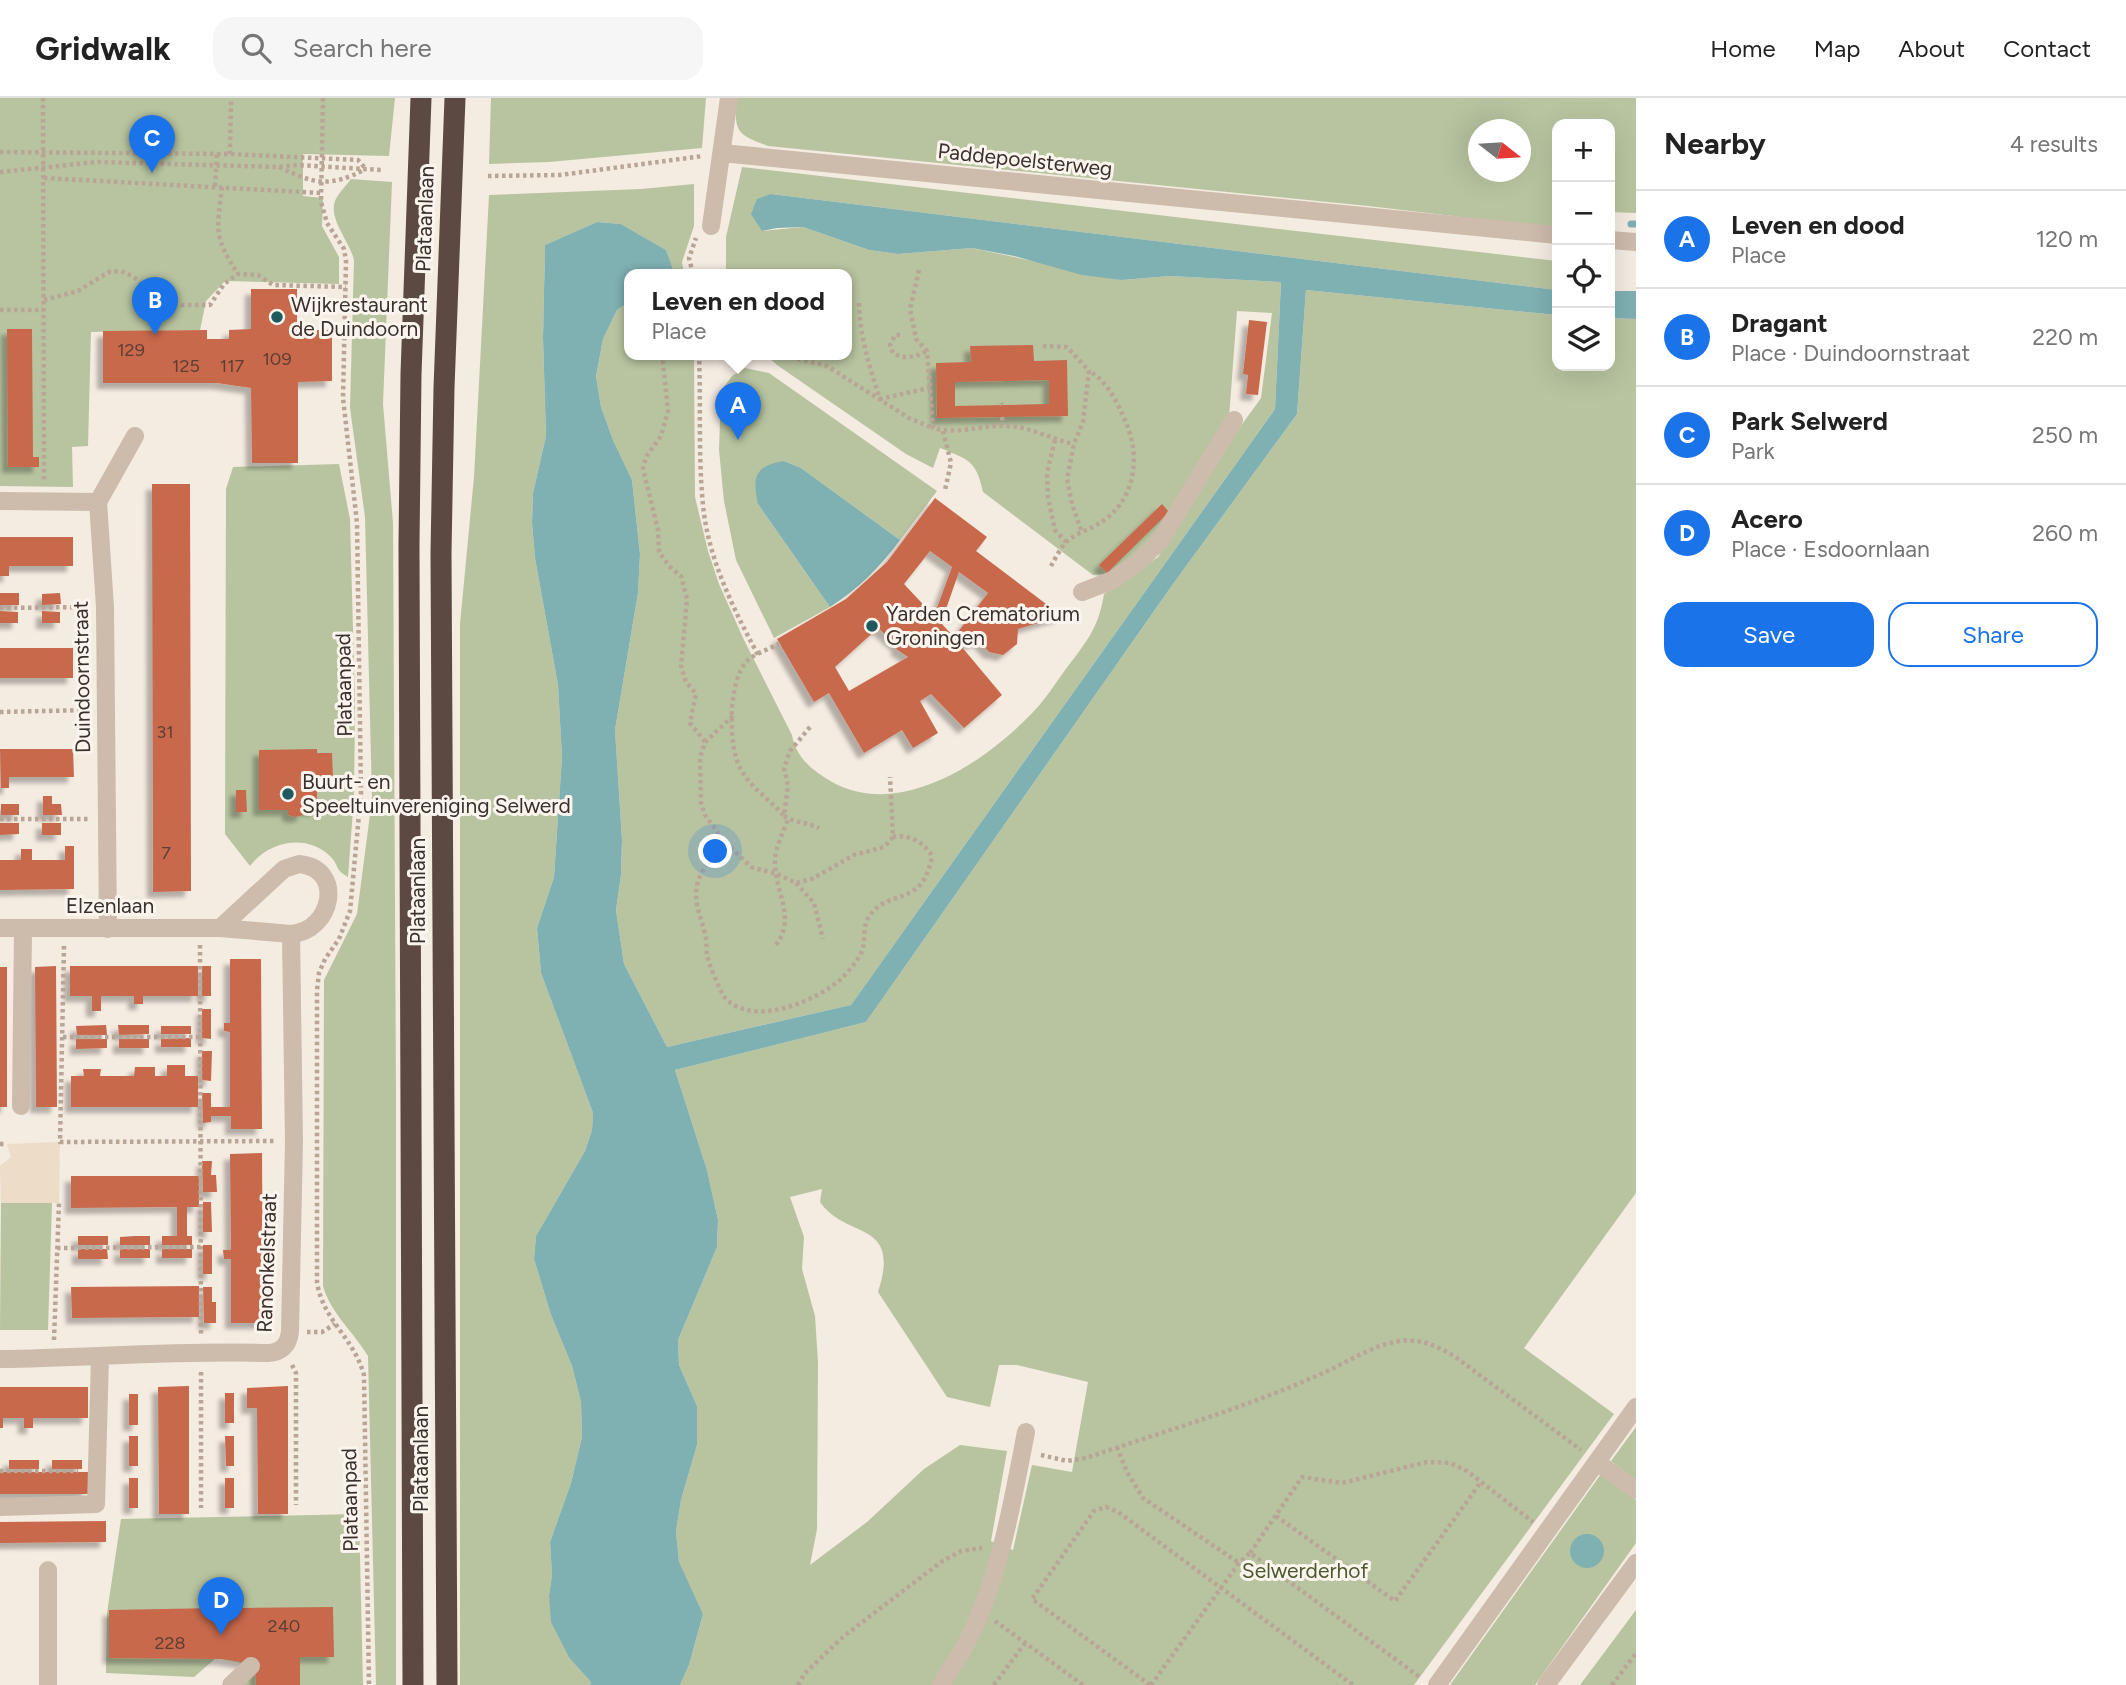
<!DOCTYPE html>
<meta charset="utf-8">
<style>
:root{--surface:#fff;--page:#f6f6f6;--text:#222;--muted:#767676;--line:#e0e0e0;--accent:#1a73e8}
body{margin:0;font-family:Figtree,sans-serif;background:var(--page);color:var(--text)}
.controls{position:absolute;right:21px;top:21px;display:grid;overflow:hidden;border-radius:14px;box-shadow:0 7px 28px #0002}
.controls button{width:63px;height:63px;display:grid;place-items:center;padding:0;border:0;border-bottom:2px solid var(--line);background:var(--surface);color:var(--text);font:35px sans-serif}
.compass{position:absolute;left:1468px;top:21px;width:63px;height:63px;border-radius:50%;background:var(--surface);box-shadow:0 7px 28px #0002;rotate:107deg}
.you{position:absolute;left:716px;top:754px;width:24px;height:24px;margin:-18px;border:5px solid #fff;border-radius:50%;background:#1a73e8;box-shadow:0 0 0 10px #1a73e833}
.badge{display:grid;place-items:center;width:46px;height:46px;border-radius:50%;background:var(--accent);color:#fff;font-size:23px;font-weight:700}
.pin{position:absolute;translate:-50% -58px;filter:drop-shadow(0 2px 4px #0008)}
.pin::after{content:'';position:absolute;top:37px;width:24px;height:21px;background:inherit;clip-path:polygon(0 0,100% 0,50% 100%)}
.popup{position:absolute;left:624px;top:171px;width:228px;height:91px;box-sizing:border-box;display:grid;place-content:center;border-radius:14px;background:var(--surface);filter:drop-shadow(0 2px 5px #0005);font-size:23px;white-space:nowrap;color:var(--muted)}
.popup b{font-size:26px;color:var(--text)}
.popup::after{content:'';position:absolute;left:50%;top:100%;margin-left:-14px;border:14px solid transparent;border-top-color:var(--surface)}
.list{margin:0;padding:0;list-style:none}
h2{display:flex;justify-content:space-between;align-items:center;height:91px;margin:0;padding:0 28px;font-size:30px}
h2 small{font-size:23px;font-weight:400;color:var(--muted)}
.list li{display:grid;grid-template-columns:46px 1fr auto;gap:21px;align-items:center;box-sizing:border-box;height:98px;padding:0 28px;border-top:2px solid var(--line)}
.list b{display:block;font-size:26px;white-space:nowrap}
.list p{margin:0;font-size:23px;white-space:nowrap;color:var(--muted)}
.list em{font-size:23px;font-style:normal;color:var(--muted)}
.actions{display:flex;gap:14px;padding:21px 28px}
.actions a{flex:1;padding:16px 0;border:2px solid var(--accent);border-radius:21px;text-align:center;font-size:24px;color:var(--accent)}
.actions .main{background:var(--accent);color:#fff}
.icon{flex:none;width:38px;height:38px;fill:none;stroke:currentColor;stroke-width:2;stroke-linecap:round;stroke-linejoin:round}
.map{position:relative;flex:none;width:1636px;height:1587px;overflow:hidden}
header{display:flex;align-items:center;gap:42px;box-sizing:border-box;height:98px;padding:0 35px;background:var(--surface);border-bottom:2px solid var(--line)}
header strong{font-size:33px}
nav{display:flex;gap:38px;margin-inline-start:auto;font-size:24px}
.search{width:490px;height:63px;background:var(--page);display:flex;align-items:center;gap:18px;box-sizing:border-box;padding:0 24px;border-radius:21px;color:var(--muted);font-size:26px}
main{display:flex}
aside{flex:1;background:var(--surface)}
.map>svg:first-child{display:block}
.green{fill:#b8c4a0;fill-rule:evenodd}
.plaza{fill:#ecdcc8}
.water{fill:#7fb0b2}
.lines{fill:none;stroke-linecap:round;stroke-linejoin:round}
.stream{stroke:#7fb0b2;stroke-width:7}
.building{fill:#c8694b;fill-rule:evenodd;filter:url(#shadow)}
.path{stroke:#b9a596;stroke-width:4.5;stroke-dasharray:3.5 3.5;stroke-linecap:butt}
.minor{stroke:#cdbbac;stroke-width:18}
.highway{stroke:#5c4a42;stroke-width:21}
.poi-dot{fill:#1f5a5e;stroke:#fbf5ee;stroke-width:2.5}
.labels{text-anchor:middle;stroke-width:6;stroke-linejoin:round;paint-order:stroke}
.number-label{font-size:18px;fill:#5e3e33}
.street-label{font-size:21px;fill:#3b302b;stroke:#fbf5ee}
.poi-label{font-size:21px;fill:#3b302b;stroke:#fbf5ee;text-anchor:start}
.park-label{font-size:21px;fill:#4a5a2e;stroke:#fbf5ee}
</style>
<header>
<strong>Gridwalk</strong>
<div class="search"><svg class="icon" aria-label="search" viewBox="0 0 24 24"><circle cx="10" cy="10" r="6"/><path d="M15 15l6 6"/></svg>Search here</div>
<nav><a>Home</a><a>Map</a><a>About</a><a>Contact</a></nav>
</header>
<main>
<div class="map">
<svg width="1636" height="1587" viewBox="0 0 1636 1587">
<defs>
<filter id="shadow"><feDropShadow dx="-6" dy="6" stdDeviation="2" flood-color="#0004"/></filter>
</defs>
<rect width="100%" height="100%" fill="#f4ebe1"/>
<path class="green" d="M0 0H395L389 58 303 56V98L323 100 322 128 339 159V186L225 183 206 203 200 232 91 234 88 348 72 349 73 389 0 388Z
M491 0H706L702 50 549 64 489 66Z
M737 0H1636V115L1610 114V26H1557V130L1368 108 768 48C738 37 733 34 737 0ZM1478 32H1520V74H1478Z
M742 69 1557 163V192L771 96 762 133 803 129 869 152 898 156 972 150 1122 182 1170 178 1281 184 1275 311 851 907 667 949 624 866 616 812 621 777 622 742 615 632 638 495 640 456 632 382 613 342 601 309 596 280 603 241 617 212 629 204 630 256H694L695 399 708 453 719 486 744 542 792 637C796 660 813 673 832 684 901 722 987 663 1034 613 1045 602 1054 587 1063 575 1085 545 1098 533 1104 496L1158 459 1227 347 1261 300 1272 215 1237 213 1229 320 1147 448 1106 476 1093 477 983 394C976 362 969 362 940 350L933 370 906 356 777 267 765 256H846V176H726V139Z
M351 81 392 84 383 306 393 425 396 994V1587H376L368 1258C353 1233 331 1216 323 1188L324 882 357 816 372 701 365 419 350 310 354 162C350 143 325 118 337 99 341 92 347 87 351 81Z
M694 86V128L682 164 684 176H673L666 152 621 126 597 124 545 147 543 240 546 338 533 395 532 425 535 460 558 587 562 659 554 779 537 830 541 875 593 1015 592 1032 585 1053 536 1138 534 1161 551 1217 572 1268 581 1304 582 1339 571 1385 550 1444 552 1477 549 1497 570 1561 591 1584 590 1587H460V526L474 379 489 97 641 91Z
M1306 192 1557 217V268H1610V220L1636 221V1095L1524 1250 1614 1316 1414 1587H680L689 1567 703 1516 679 1465 676 1433 681 1402 697 1347V1308L679 1267 678 1242 717 1149 718 1122 707 1072 675 972 866 924 1173 486 1297 316ZM822 1091 820 1104C846 1142 902 1121 878 1194L947 1299 990 1309 999 1267H1017L1088 1284 1072 1374 1032 1367 1013 1452 991 1443 1007 1353 960 1347 924 1371 867 1424 810 1467 817 1431 818 1264 815 1218 802 1171 804 1139 790 1099Z
M745 270 769 275 937 393 900 442 801 370 784 363 758 406 830 509 774 540 736 462 724 403 719 352 721 293 732 278Z
M339 366 350 421 355 606 354 698 348 779C334 771 340 769 331 759 307 735 269 743 250 768L225 736 226 391 233 369Z
M1 1105H52L48 1232H0Z
M1636 1329V1382L1611 1363Z
M1601 1376 1636 1402V1445L1535 1587H1450Z
M359 1416 363 1587H240L241 1565 216 1560 194 1579 106 1575 107 1515 121 1421Z
M1636 1512V1587H1580Z"/>
<path class="plaza" d="M60 1044 59 1105H1L0 1068 11 1059 7 1046Z"/>
<path class="water" d="M771 96 1557 192V217L1306 192 1297 316 1173 486 866 924 675 972 707 1072 718 1122 717 1149 678 1242 679 1267 697 1308V1347L681 1402 676 1433 679 1464 703 1516 689 1567 680 1587H590L591 1584 570 1561 551 1524 549 1497 552 1477 550 1444 571 1385 582 1339 581 1304 572 1268 551 1217 534 1161 536 1138 585 1053 592 1032 593 1015 541 875 537 830 554 779 562 659 558 587 535 460 532 425 533 395 546 338 543 240 545 147 597 124 621 126 666 152 674 175 630 176 629 204 617 212 603 241 596 279 601 309 613 342 632 382 640 456 638 495 615 632 622 742 621 777 616 812 624 866 667 949 851 907 1275 311 1281 184 1170 178 1122 182 1082 177 1014 158 972 150 898 156 869 152 803 129 777 130 762 133 751 116 757 101Z
M1610 193H1636V221L1610 220Z
M784 363 801 370 900 442C881 468 857 492 830 509L758 406C752 378 755 368 784 363Z
M1570 1453a17 17 0 1 1 34 0a17 17 0 1 1-34 0Z"/>
<g class="lines">
<path class="stream" d="M1631 126H1636"/>
</g>
<path class="building" d="M251 191H297V232H332V283L298 284V365H252L251 290 217 285H103V233L207 232V241H229V232L251 231Z
M1249 222 1267 224 1258 297 1246 296 1248 277 1243 276Z
M7 231H32L33 359H39V369H8Z
M1033 247 1034 263 1067 262 1068 318 937 320 936 265 971 264 970 248ZM1049 282V306L955 308V284Z
M152 386H190L191 793 153 794Z
M935 400 987 439 976 453 1062 518 1018 531 1017 546 1003 557 989 554 979 543 961 548 1002 597 964 630 931 596 920 603 938 635 913 650 902 632 864 655 829 595 814 604 777 541 846 501 887 464ZM930 453 952 469 934 518 904 486ZM959 474 988 495 954 539 941 525ZM878 530 898 548 896 551 908 559 849 593 835 569Z
M1162 406 1169 414 1107 475 1099 467Z
M0 439H73V468H9V478H0Z
M0 495H19V507H0Z
M60 495 61 506 42 507V496Z
M0 513 18 514V525H0Z
M42 513 60 514V525H42Z
M0 550H73V580H0Z
M0 651H73L74 679H9V690H1Z
M317 651V655H332L333 681H317V712H303V717L295 719 288 717V712H259V652Z
M236 692H246L247 714H236Z
M43 698H52V706H61L62 717H43Z
M1 706H19V717H1Z
M0 725H19V736L0 737Z
M42 725H61V737H42Z
M65 748H74V791L0 792V762H21V751H32V762H65Z
M230 861H261L262 1031H231V1018H211V1024L203 1025 202 995H211V1009H230V934L224 933V925H230Z
M56 868 57 1009H36L35 869Z
M70 868H198V898H143V906H134V898H101V913H92V898H70Z
M202 868H211V898H202Z
M0 869H7V1009H0Z
M202 911H211V941L202 940Z
M106 927 107 937H77L76 928Z
M118 927H149V936L119 937Z
M161 928H191V936H161Z
M191 940V949H161V941Z
M76 941H107V950L76 951Z
M119 941H149V950H119Z
M202 953H212L211 983 202 982Z
M167 967H185V978H198V1009H71V978H84L83 971H101L100 978H134L135 969H155V978H167Z
M262 1055 263 1225H231V1161H224L223 1152H231L230 1056Z
M202 1063H212L211 1077H216L217 1094H203Z
M71 1078H199V1109H187V1138H192V1147H162V1138H177V1109L71 1110Z
M203 1104H211L212 1134H203Z
M78 1138H108V1147H78Z
M135 1138H150V1147H120V1139Z
M203 1147H212V1176H203Z
M78 1151H107L108 1161H78Z
M120 1151H150V1160H120Z
M162 1151H192V1160H162Z
M199 1188V1219L72 1220 71 1189Z
M203 1189H212V1204H216V1225H204Z
M189 1288V1416H159L158 1289Z
M288 1288V1416H258L257 1310H247V1290Z
M0 1289H88V1320H33V1330H24V1320H3V1330H0Z
M225 1295H234V1325H225Z
M129 1296H138V1327H129Z
M129 1338H138V1368H129Z
M225 1338H234V1368H226Z
M9 1362H39V1371H9Z
M52 1362H82V1371H52Z
M0 1374H88V1396H0Z
M129 1380H138V1410H129Z
M225 1380H234V1410H225Z
M106 1423V1444L0 1445V1424Z
M333 1509 334 1559H300V1587H256L255 1566 221 1561 109 1560V1512L217 1510V1515H234V1510Z"/>
<g class="lines">
<path class="path" d="M43 0 44 384
M323 0 321 104 327 125 344 151 346 163 343 300 357 425 361 695 350 813 339 841 325 861 319 875 317 892V1185C324 1224 353 1238 364 1277L369 1587
M0 54 230 56 358 62 366 71
M230 56 231 0
M279 69C315 86 328 90 366 71
M0 74 97 64 278 69 297 67 381 72
M488 78 560 77 703 58
M44 80 321 95
M215 88 217 56
M222 89C217 132 213 138 238 176
M919 172 910 211 916 241 927 253 933 330C957 337 980 327 1005 328 1030 328 1050 341 1074 346
M693 176 689 160 696 140
M44 202 78 193 109 174 121 173 134 179 155 199 181 207H210L224 186 238 176 258 177 273 187 346 189
M859 205C860 239 869 268 880 301L929 290
M0 212H43
M900 237H895L890 247 893 255C905 262 915 259 927 253
M1043 248 1067 249 1089 273 1083 324 1074 346 1067 381 1072 406 1082 435
M665 256 663 264 668 313 661 338 646 359 643 371 658 432 659 454 669 468 681 478 687 501 681 568 686 584 696 596 690 625 705 644
M699 256C701 306 698 357 703 407 708 460 733 510 758 557
M777 256 827 268 909 320 933 330
M1001 305 1002 307
M1002 319 1003 327
M943 333 951 365 945 392
M1055 342 1047 375 1048 399 1055 432 1066 444
M1051 468C1055 461 1060 451 1065 445 1075 435 1092 431 1103 423 1137 399 1141 356 1124 320 1116 302 1107 283 1089 273
M0 510 87 509
M780 545C770 551 753 556 746 564 728 585 728 646 740 670 750 690 770 701 784 718
M0 614 88 612
M733 618 705 644 700 659 701 705 705 717 723 742 751 769 777 776 796 785 812 781 854 757 884 749 893 739 890 679
M810 629 790 653 784 670 788 688 784 718C795 725 807 724 819 730
M0 721H88
M723 742C715 755 702 770 698 784 692 802 701 818 705 836 707 843 706 850 707 857 708 864 721 896 726 901 755 930 819 902 843 879 850 871 858 863 862 853 866 841 862 828 870 817 890 790 923 810 932 758 924 744 909 736 893 739
M796 785 814 805 823 841
M200 847 201 1238
M776 847C797 819 774 793 775 763 775 749 784 733 788 721
M64 848 60 1044 276 1043
M63 939H200
M0 1046H7
M57 1150 201 1149
M307 1234H322L335 1226
M54 1242 59 1105
M292 1267 296 1275V1407
M201 1274V1410
M1117 1349 1127 1374 1143 1400 1239 1465
M1041 1357 1067 1363 1086 1360C1162 1334 1241 1311 1314 1279 1342 1268 1369 1248 1399 1243 1420 1240 1437 1248 1454 1258L1581 1352
M0 1373H78
M1276 1418 1395 1503 1481 1384
M1250 1455 1302 1379 1342 1385 1427 1364 1450 1365 1467 1373 1533 1424
M995 1523 1083 1587
M798 1587 805 1575 844 1538 941 1464 961 1453 982 1450
M994 1587 1025 1545
M1150 1587 1032 1501 1094 1413 1106 1409 1118 1414 1353 1587
M1151 1587 1239 1465 1250 1455 1421 1580
M1612 1587 1636 1555"/>
<path class="minor" d="M722 55 1557 137
M711 128 729 0
M1610 142 1636 144
M0 403 98 404
M1082 494 1113 482 1137 465 1160 443 1234 322
M299 766C345 770 333 833 291 836L220 830 284 771Z
M0 830H220
M108 831 105 509 98 404 135 338
M21 1008 23 831
M0 1261C89 1260 178 1252 268 1255 281 1255 289 1247 290 1233L294 1043 291 836
M1598 1365 1636 1392
M0 1409 96 1406 100 1259
M48 1587V1472
M231 1587 251 1568
M941 1587C949 1573 959 1560 966 1546 1000 1480 1012 1406 1026 1334
M1437 1587 1636 1309
M1546 1587 1636 1465"/>
<path class="highway" d="M413 1587 409 447 411 276 421 0
M447 1587 441 455 444 290 455 0"/>
</g>
<g class="poi-dot">
<circle cx="277" cy="219" r="7"/>
<circle cx="872" cy="528" r="7"/>
<circle cx="288" cy="696" r="7"/>
</g>
<g class="labels">
<g class="number-label">
<text x="131" y="258">129</text>
<text x="277" y="267">109</text>
<text x="186" y="274">125</text>
<text x="232" y="274">117</text>
<text x="165" y="640">31</text>
<text x="166" y="761">7</text>
<text x="284" y="1534">240</text>
<text x="170" y="1551">228</text>
</g>
<g class="street-label">
<text transform="translate(1025 62) rotate(6)" y="7">Paddepoelsterweg</text>
<text transform="translate(425 121) rotate(-88)" y="7">Plataanlaan</text>
<text transform="translate(82 579) rotate(-91)" y="7">Duindoornstraat</text>
<text transform="translate(344 587) rotate(-91)" y="7">Plataanpad</text>
<text transform="translate(418 793) rotate(-90)" y="7">Plataanlaan</text>
<text x="110" y="815">Elzenlaan</text>
<text transform="translate(267 1165) rotate(-88)" y="7">Ranonkelstraat</text>
<text transform="translate(421 1361) rotate(-90)" y="7">Plataanlaan</text>
<text transform="translate(350 1402) rotate(-91)" y="7">Plataanpad</text>
</g>
<g class="poi-label">
<text x="291" y="214">Wijkrestaurant<tspan x="291" dy="24">de Duindoorn</tspan></text>
<text x="886" y="523">Yarden Crematorium<tspan x="886" dy="24">Groningen</tspan></text>
<text x="302" y="691">Buurt- en<tspan x="302" dy="24">Speeltuinvereniging Selwerd</tspan></text>
</g>
<g class="park-label">
<text x="1305" y="1480">Selwerderhof</text>
</g>
</g>
</svg>
<div class="controls">
<button>+</button>
<button>−</button>
<button><svg class="icon" aria-label="locate" viewBox="0 0 24 24"><circle cx="12" cy="12" r="6"/><path d="M12 2v4M12 18v4M2 12h4M18 12h4"/></svg></button>
<button><svg class="icon" aria-label="layers" viewBox="0 0 24 24"><path d="M12 4l9 5-9 5-9-5zM3 14l9 5 9-5"/></svg></button>
</div>
<svg class="compass" viewBox="-18 -18 36 36"><path d="M0-13l5 13h-10z" fill="#e53935"/><path d="M0 13l5-13h-10z" fill="#767676"/></svg>
<div class="you"></div>
<div class="pin badge" style="left:738px;top:342px">A</div>
<div class="popup"><b>Leven en dood</b>Place</div>
<div class="pin badge" style="left:155px;top:237px">B</div>
<div class="pin badge" style="left:152px;top:75px">C</div>
<div class="pin badge" style="left:221px;top:1537px">D</div>
</div>
<aside>
<h2>Nearby<small>4 results</small></h2>
<ul class="list">
<li><span class="badge">A</span><div><b>Leven en dood</b><p>Place</p></div><em>120 m</em></li>
<li><span class="badge">B</span><div><b>Dragant</b><p>Place · Duindoornstraat</p></div><em>220 m</em></li>
<li><span class="badge">C</span><div><b>Park Selwerd</b><p>Park</p></div><em>250 m</em></li>
<li><span class="badge">D</span><div><b>Acero</b><p>Place · Esdoornlaan</p></div><em>260 m</em></li>
</ul>
<div class="actions"><a class="main">Save</a><a>Share</a></div>
</aside>
</main>
